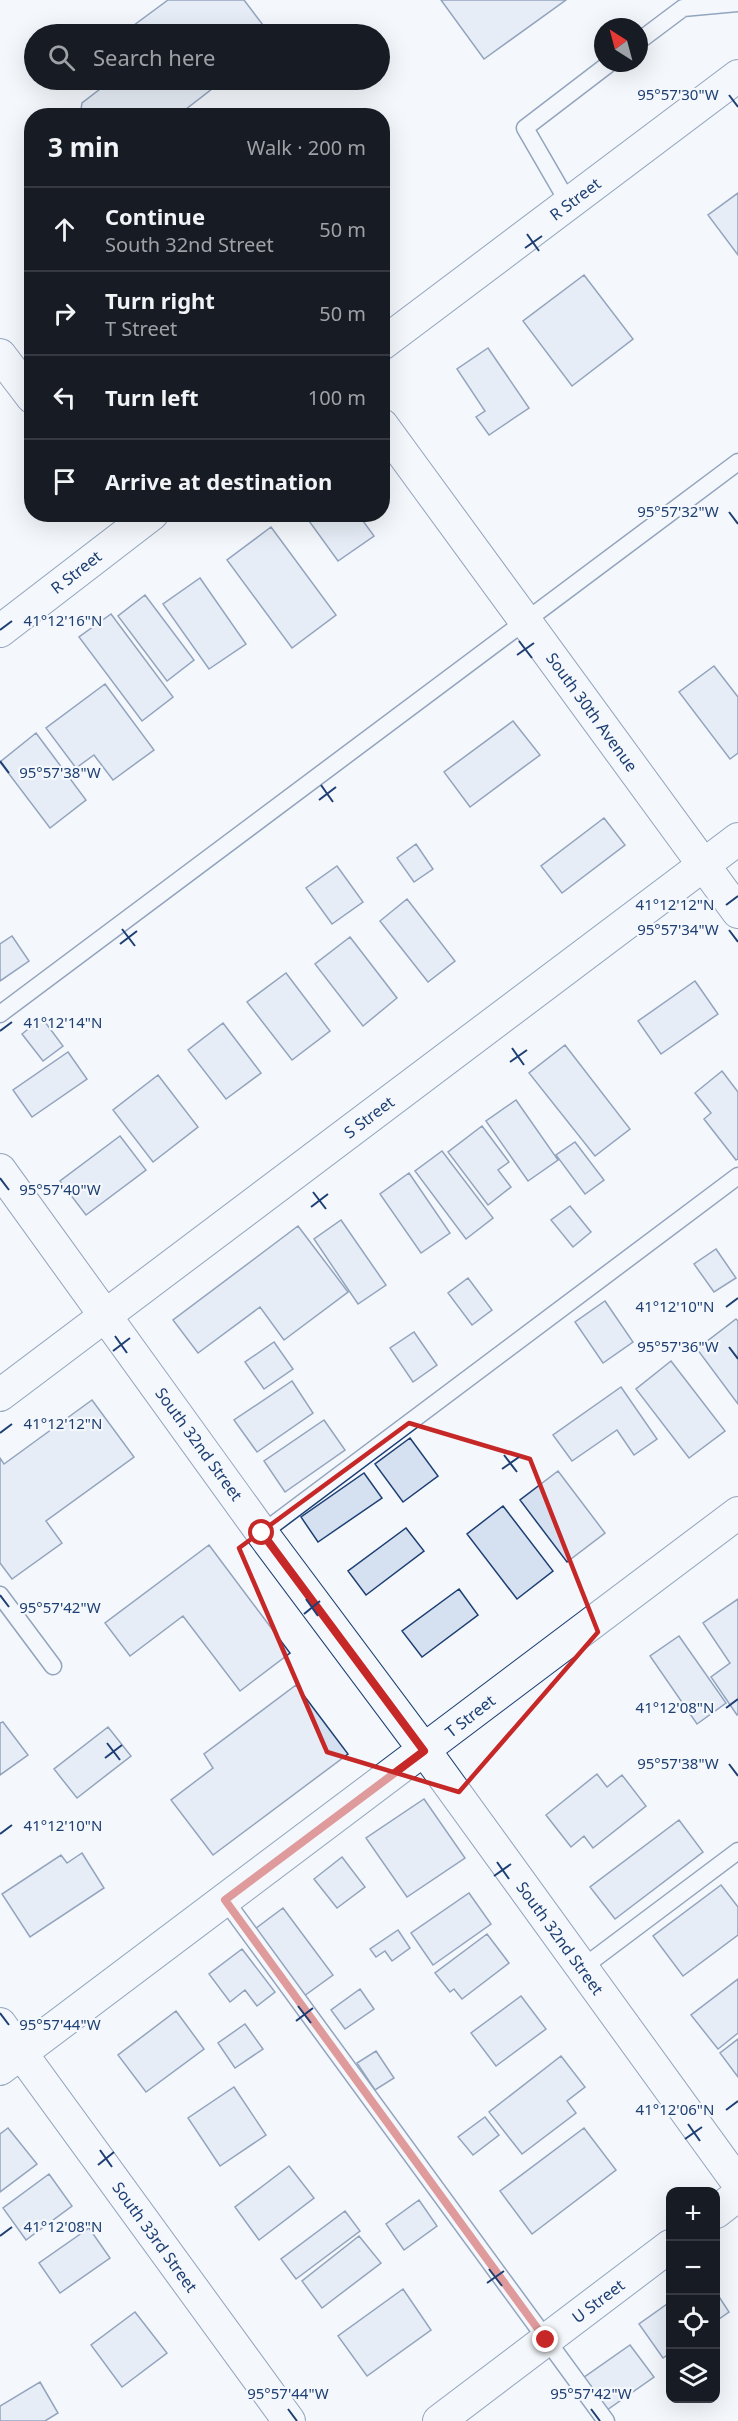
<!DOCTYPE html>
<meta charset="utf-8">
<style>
:root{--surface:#171b24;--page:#242831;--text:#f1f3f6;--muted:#9ea1a6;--line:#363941}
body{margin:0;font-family:"Noto Sans",sans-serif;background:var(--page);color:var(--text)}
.controls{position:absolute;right:18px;bottom:18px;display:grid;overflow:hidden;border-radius:12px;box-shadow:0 6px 24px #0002}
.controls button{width:54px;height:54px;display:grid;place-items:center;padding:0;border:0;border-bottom:2px solid var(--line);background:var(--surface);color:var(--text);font:30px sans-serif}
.compass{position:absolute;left:594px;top:18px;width:54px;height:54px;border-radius:50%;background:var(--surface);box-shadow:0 6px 24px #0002;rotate:324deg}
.stop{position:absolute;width:18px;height:18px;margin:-14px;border:4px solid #c62828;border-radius:50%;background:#fff}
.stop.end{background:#c62828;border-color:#fff;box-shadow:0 2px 6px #0008}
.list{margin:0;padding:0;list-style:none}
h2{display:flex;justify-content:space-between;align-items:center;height:78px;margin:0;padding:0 24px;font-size:26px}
h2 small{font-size:20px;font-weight:400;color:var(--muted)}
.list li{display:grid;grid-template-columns:39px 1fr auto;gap:18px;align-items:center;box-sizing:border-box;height:84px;padding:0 24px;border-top:2px solid var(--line)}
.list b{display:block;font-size:22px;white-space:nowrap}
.list p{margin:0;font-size:20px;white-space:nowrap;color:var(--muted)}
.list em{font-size:20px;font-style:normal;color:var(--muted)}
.icon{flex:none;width:33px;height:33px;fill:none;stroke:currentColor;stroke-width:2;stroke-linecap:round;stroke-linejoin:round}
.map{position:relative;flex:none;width:738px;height:2421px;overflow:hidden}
.search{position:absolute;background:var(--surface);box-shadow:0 6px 24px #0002;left:24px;top:24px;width:366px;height:66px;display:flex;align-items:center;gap:15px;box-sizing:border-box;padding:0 21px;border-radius:33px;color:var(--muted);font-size:22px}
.panel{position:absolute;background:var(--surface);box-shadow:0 6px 24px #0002;left:24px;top:108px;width:366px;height:414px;border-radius:24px}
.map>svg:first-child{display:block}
.building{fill:#d5e0f0;stroke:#1d3f73;stroke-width:1.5}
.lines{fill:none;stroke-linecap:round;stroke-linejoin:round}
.lane-casing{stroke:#1d3f73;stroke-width:19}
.street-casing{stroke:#1d3f73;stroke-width:34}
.lane{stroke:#f4f7fb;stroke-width:16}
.street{stroke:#f4f7fb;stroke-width:32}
.route{stroke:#c62828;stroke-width:8}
.marked{fill:none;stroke:#c62828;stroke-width:4.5;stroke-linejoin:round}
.ticks{fill:none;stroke:#1d3f73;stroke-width:2}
.labels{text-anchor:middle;stroke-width:4.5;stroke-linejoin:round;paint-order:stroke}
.street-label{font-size:16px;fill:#1d3f73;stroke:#f4f7fb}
.ticks-label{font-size:15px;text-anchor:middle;fill:#1d3f73;stroke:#f4f7fb;stroke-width:4.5;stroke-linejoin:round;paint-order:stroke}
</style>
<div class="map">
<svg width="738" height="2421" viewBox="0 0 738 2421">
<rect width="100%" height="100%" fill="#f4f7fb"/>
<path class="building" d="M168 0H244L263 25 251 34H122Z
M441 0H566L484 59Z
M102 80H213L217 85 177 116H80L82 103 100 89Z
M738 193V255L708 215Z
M584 275 633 339 572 386 523 321Z
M488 348 529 408 489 435 476 417 485 411 457 369Z
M304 514H358L374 536 338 561Z
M271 527 336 615 292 648 227 560Z
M200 578 246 644 209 669 163 604Z
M145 595 194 660 167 681 118 616Z
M111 614 173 697 142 721 79 637Z
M714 666 738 697V753L730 759 679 692Z
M105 684 154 750 113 780 94 755 76 768 46 728Z
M513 721 540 755 470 807 444 772Z
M36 733 86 800 50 828 0 762Z
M604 818 625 845 562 893 541 866Z
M416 844 433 869 414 882 397 858Z
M337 866 363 902 332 924 306 888Z
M407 899 455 961 428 982 380 921Z
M12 936 29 961 0 981V944Z
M350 937 397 998 363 1026 315 964Z
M286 973 330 1031 292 1060 247 1002Z
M695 981 718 1014 661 1054 638 1021Z
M42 1018 63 1046 43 1061 22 1034Z
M223 1023 261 1073 226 1099 188 1050Z
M565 1045 630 1129 595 1156 529 1073Z
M68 1052 87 1079 32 1117 13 1090Z
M722 1071 738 1092V1159L736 1160 704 1119 711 1113 695 1093Z
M158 1075 198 1127 153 1162 113 1110Z
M516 1100 558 1160 528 1181 486 1121Z
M482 1126 509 1162 498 1170 511 1187 488 1205 448 1152Z
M120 1136 146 1170 86 1215 60 1181Z
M575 1142 604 1180 585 1194 556 1155Z
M442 1151 493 1218 466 1239 415 1171Z
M409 1173 450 1233 421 1253 380 1194Z
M570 1206 591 1232 573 1247 551 1220Z
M341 1220 386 1285 358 1304 314 1239Z
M298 1226 348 1292 284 1340 260 1307 198 1353 173 1320Z
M716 1249 736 1278 714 1292 694 1264Z
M468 1278 492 1310 472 1325 448 1293Z
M605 1301 633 1342 603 1363 575 1322Z
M736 1319 738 1321V1404L697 1349Z
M414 1332 437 1365 413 1382 390 1348Z
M274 1342 293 1369 264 1389 245 1362Z
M671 1361 725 1431 689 1458 636 1389Z
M292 1381 313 1413 257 1452 234 1420Z
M621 1387 657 1439 634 1455 617 1430 572 1461 553 1435Z
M92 1400 134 1457 46 1521 62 1543 12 1579 0 1563V1458L4 1464Z
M324 1420 345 1450 285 1492 264 1461Z
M410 1438 438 1476 403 1502 375 1464Z
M558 1471 605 1533 567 1562 520 1500Z
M364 1473 382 1498 318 1542 301 1517Z
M503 1506 553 1571 517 1599 467 1534Z
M406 1528 424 1551 366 1595 348 1571Z
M209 1545 290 1653 240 1691 183 1616 130 1656 105 1623Z
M459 1589 478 1615 422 1657 402 1631Z
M738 1599V1714L737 1715 711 1677 730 1663 703 1623Z
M679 1636 726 1703 697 1724 650 1656Z
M296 1685 348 1754 213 1855 171 1800 213 1768 204 1754Z
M3 1722 28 1755 0 1775V1723Z
M108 1727 131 1756 77 1798 54 1769Z
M597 1774 607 1787 622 1775 646 1806 593 1848 584 1836 571 1847 546 1815Z
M424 1799 465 1858 407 1897 366 1838Z
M679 1820 703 1852 615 1919 590 1887Z
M82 1853 104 1888 30 1937 2 1894 61 1855 67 1863Z
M342 1857 365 1887 337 1908 314 1879Z
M721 1885 738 1907V1935L683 1976 653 1936Z
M469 1893 491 1924 433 1965 411 1933Z
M283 1908 333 1975 304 1996 255 1929Z
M398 1930 410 1948 392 1961 385 1951 376 1957 370 1949Z
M487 1934 509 1963 462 1999 454 1989 450 1992 435 1973Z
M242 1949 275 1992 257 2006 245 1990 230 2002 209 1974Z
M738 1979V2033L718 2049 691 2015Z
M360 1989 374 2009 345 2029 331 2010Z
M521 1996 546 2029 496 2066 471 2033Z
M176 2011 204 2049 146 2092 118 2055Z
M245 2024 263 2049 235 2068 218 2043Z
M738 2039V2077L720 2053Z
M376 2051 394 2078 375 2090 357 2063Z
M561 2056 585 2087 567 2101 576 2113 522 2154 489 2112Z
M234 2087 266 2135 220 2166 188 2118Z
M485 2117 499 2135 473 2155 458 2137Z
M8 2128 37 2164 0 2192V2134Z
M584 2128 616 2170 532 2234 500 2191Z
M289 2166 314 2198 259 2240 235 2207Z
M49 2174 72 2206 26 2240 3 2208Z
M419 2200 437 2226 404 2250 386 2224Z
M345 2211 360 2231 296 2279 281 2259Z
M89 2228 110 2258 60 2293 39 2263Z
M359 2236 381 2263 322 2308 302 2281Z
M403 2289 431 2330 367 2376 338 2336Z
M716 2292 729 2312 716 2321Z
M670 2302V2353L663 2358 639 2324Z
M135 2312 167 2353 122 2387 91 2345Z
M630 2345 654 2377 607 2410 583 2378Z
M40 2382 58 2413 45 2421H0V2406Z"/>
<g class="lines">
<g class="lane-casing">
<path id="lane" d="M639 41 683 8 738 3
M569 204 525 128 610 63
M0 1014 738 462
M262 1533 738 1176
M0 1595 53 1666
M225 1900 606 2421
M582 1968 738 1851"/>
</g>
<g class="street-casing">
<path id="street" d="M382 344 738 76
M0 355 32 397
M382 425 738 912
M0 631 152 514
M0 1170 262 1533 425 1751 738 2183
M0 1395 738 839
M0 2024 289 2421
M0 2069 738 1513
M716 2212 738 2195
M439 2421 670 2246"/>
</g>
<use href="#lane" class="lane"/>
<use href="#street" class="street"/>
</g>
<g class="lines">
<path class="route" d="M262 1533 424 1751 225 1900 546 2340"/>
</g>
<path d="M0 0H738V2421H0ZM409 1423 530 1459 598 1632 459 1792 327 1752 239 1548Z" fill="#f4f7fb" fill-opacity=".55" fill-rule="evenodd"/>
<path class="marked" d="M409 1423 530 1459 598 1632 459 1792 327 1752 239 1548Z"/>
<path class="ticks" d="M729 95 738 107M527 234 539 251M525 248 542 236M729 512 738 524M0 630 12 621M519 641 532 658M517 655 534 643M0 761 9 773M321 785 333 802M319 800 336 787M726 905 738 896M122 929 135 946M729 930 738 942M120 944 137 931M0 1031 12 1022M512 1048 524 1065M510 1062 527 1050M0 1178 9 1190M313 1192 326 1209M311 1207 328 1194M726 1307 738 1298M115 1336 127 1353M729 1347 738 1359M113 1351 130 1338M0 1433 12 1424M504 1455 517 1472M502 1469 519 1457M0 1595 9 1607M306 1599 318 1616M304 1614 320 1601M726 1708 738 1699M107 1743 120 1760M105 1758 122 1745M729 1764 738 1776M0 1834 12 1825M497 1862 509 1879M494 1876 511 1864M298 2006 311 2023M0 2013 9 2025M296 2021 313 2008M726 2110 738 2101M688 2124 700 2141M685 2139 702 2127M100 2150 112 2167M98 2165 114 2152M0 2236 12 2227M489 2269 502 2286M487 2283 504 2271M288 2409 297 2421M591 2409 600 2421"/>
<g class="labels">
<g class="street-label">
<text transform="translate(575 199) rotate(-37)" y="6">R Street</text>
<text transform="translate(76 572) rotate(-38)" y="6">R Street</text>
<text transform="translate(592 712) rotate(54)" y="6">South 30th Avenue</text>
<text transform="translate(369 1117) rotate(-37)" y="6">S Street</text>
<text transform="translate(199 1444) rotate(54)" y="6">South 32nd Street</text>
<text transform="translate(470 1716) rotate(-38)" y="6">T Street</text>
<text transform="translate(560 1938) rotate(54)" y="6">South 32nd Street</text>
<text transform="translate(155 2237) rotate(54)" y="6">South 33rd Street</text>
<text transform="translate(598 2301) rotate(-37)" y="6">U Street</text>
</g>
</g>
<g class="ticks-label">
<text x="678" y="100">95°57'30"W</text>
<text x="678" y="517">95°57'32"W</text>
<text x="63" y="626">41°12'16"N</text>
<text x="60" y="778">95°57'38"W</text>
<text x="675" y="910">41°12'12"N</text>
<text x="678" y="935">95°57'34"W</text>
<text x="63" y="1028">41°12'14"N</text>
<text x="60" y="1195">95°57'40"W</text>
<text x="675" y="1312">41°12'10"N</text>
<text x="678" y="1352">95°57'36"W</text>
<text x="63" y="1429">41°12'12"N</text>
<text x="60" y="1613">95°57'42"W</text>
<text x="675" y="1713">41°12'08"N</text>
<text x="678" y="1769">95°57'38"W</text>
<text x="63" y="1831">41°12'10"N</text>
<text x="60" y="2030">95°57'44"W</text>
<text x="675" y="2115">41°12'06"N</text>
<text x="63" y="2232">41°12'08"N</text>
<text x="288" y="2399">95°57'44"W</text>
<text x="591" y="2399">95°57'42"W</text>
</g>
</svg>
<div class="controls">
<button>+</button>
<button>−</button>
<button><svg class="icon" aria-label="locate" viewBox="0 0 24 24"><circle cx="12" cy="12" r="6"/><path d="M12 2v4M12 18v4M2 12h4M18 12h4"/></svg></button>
<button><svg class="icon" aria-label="layers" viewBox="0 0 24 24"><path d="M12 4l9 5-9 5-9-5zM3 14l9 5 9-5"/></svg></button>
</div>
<svg class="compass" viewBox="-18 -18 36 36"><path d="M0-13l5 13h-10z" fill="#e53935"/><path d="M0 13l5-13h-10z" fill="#9ea1a6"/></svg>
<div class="stop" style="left:262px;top:1533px"></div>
<div class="stop end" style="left:546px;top:2340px"></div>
<div class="search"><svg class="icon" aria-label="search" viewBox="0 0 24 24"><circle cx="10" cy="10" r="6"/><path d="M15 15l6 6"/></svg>Search here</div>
<section class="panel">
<h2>3 min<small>Walk · 200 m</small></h2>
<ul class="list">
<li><svg class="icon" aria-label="ahead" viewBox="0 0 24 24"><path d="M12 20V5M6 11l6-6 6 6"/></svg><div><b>Continue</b><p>South 32nd Street</p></div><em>50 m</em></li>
<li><svg class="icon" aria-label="right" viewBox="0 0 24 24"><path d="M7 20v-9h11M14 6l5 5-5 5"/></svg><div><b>Turn right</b><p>T Street</p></div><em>50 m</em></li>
<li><svg class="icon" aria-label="left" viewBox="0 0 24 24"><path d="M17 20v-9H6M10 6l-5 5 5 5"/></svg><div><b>Turn left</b></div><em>100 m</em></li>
<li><svg class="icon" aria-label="arrive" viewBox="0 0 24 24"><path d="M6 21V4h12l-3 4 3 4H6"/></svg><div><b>Arrive at destination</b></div></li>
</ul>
</section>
</div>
